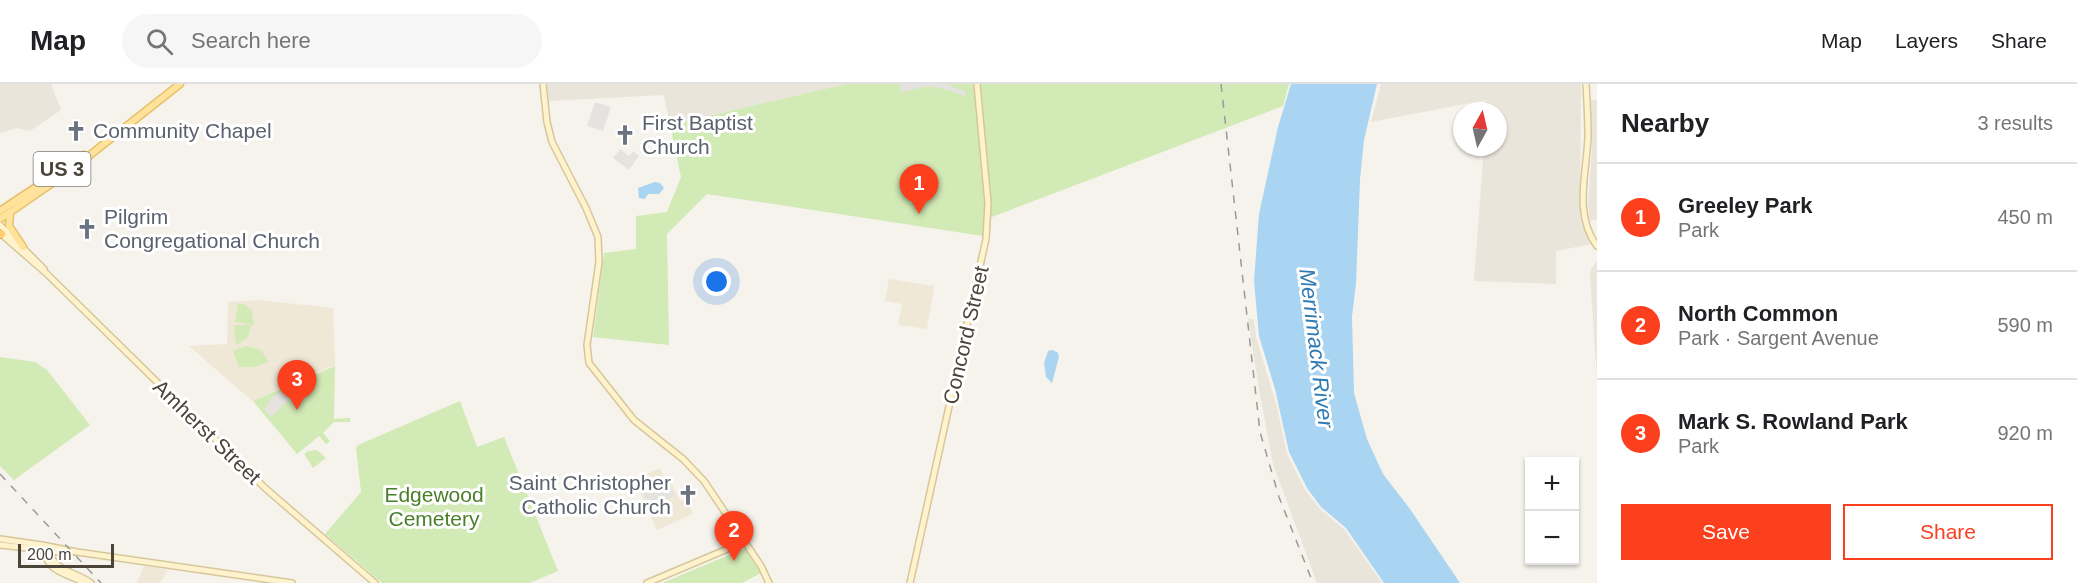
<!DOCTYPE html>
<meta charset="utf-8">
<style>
:root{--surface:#fff;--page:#f6f6f6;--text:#202124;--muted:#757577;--line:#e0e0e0;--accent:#fc3f1d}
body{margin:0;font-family:Helvetica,sans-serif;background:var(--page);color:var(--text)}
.controls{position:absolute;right:18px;bottom:18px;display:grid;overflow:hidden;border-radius:0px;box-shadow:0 2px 4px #0004}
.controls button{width:54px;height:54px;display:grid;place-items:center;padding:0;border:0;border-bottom:2px solid var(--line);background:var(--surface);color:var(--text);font:30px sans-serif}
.compass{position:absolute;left:1453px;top:18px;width:54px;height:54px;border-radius:50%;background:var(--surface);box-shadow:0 2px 4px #0004;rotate:8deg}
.scale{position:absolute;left:18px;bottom:15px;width:96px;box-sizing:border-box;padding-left:6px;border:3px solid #4b4439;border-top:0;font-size:16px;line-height:21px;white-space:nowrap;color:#4b4439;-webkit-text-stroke:4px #fff;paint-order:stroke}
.you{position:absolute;left:717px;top:198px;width:21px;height:21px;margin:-15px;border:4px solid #fff;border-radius:50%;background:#1a73e8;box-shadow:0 0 0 9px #1a73e833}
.badge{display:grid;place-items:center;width:39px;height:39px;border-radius:50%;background:var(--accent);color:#fff;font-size:20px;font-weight:700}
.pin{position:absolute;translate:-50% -50px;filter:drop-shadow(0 2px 3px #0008)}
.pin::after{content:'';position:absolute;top:32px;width:21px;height:18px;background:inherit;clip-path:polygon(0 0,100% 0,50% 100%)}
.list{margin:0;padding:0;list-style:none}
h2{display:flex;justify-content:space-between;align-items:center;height:78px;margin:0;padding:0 24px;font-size:26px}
h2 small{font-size:20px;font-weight:400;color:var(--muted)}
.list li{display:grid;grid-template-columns:39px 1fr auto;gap:18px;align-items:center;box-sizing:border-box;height:108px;padding:0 24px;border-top:2px solid var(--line)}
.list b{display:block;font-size:22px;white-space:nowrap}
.list p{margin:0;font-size:20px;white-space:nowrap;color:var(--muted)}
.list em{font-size:20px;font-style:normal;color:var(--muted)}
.actions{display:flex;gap:12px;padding:18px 24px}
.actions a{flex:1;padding:14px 0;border:2px solid var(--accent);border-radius:0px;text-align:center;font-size:21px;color:var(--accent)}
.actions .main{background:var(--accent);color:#fff}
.icon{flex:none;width:33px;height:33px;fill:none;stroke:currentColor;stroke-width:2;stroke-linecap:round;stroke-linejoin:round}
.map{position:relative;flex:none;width:1597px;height:499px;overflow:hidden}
header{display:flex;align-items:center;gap:36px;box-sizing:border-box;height:84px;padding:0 30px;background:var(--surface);border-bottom:2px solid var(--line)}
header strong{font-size:28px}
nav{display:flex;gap:33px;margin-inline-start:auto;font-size:21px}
.search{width:420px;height:54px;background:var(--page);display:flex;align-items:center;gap:15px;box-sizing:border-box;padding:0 21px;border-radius:33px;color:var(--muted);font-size:22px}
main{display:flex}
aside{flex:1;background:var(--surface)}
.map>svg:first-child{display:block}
.residential{fill:#eae5da}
.education{fill:#efe8d6}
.green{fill:#d2eab5}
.parking{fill:#e5e3e0}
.water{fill:#a9d4f2}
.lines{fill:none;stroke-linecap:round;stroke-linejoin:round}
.secondary-casing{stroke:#d6c79b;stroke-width:8}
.primary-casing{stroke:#e6c16a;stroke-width:9}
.highway-casing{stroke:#e0a43c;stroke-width:10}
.secondary{stroke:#fff3cd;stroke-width:5}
.primary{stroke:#ffe39c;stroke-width:6}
.highway{stroke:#ffcf6e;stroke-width:8}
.rail{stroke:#9a9a9a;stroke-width:1.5;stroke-dasharray:8 8;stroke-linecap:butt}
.labels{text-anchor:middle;stroke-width:6;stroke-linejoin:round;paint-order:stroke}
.shield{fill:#fff;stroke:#817c74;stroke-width:1.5}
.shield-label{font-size:20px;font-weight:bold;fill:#4b4439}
.worship-label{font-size:21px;fill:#5b616d;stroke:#fff;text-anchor:start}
.street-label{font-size:21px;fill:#4b4439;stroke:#fff}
.park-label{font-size:21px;fill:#4a7f2a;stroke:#fff}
.water-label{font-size:22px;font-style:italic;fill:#2e7ab2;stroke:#fff}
</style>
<header>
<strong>Map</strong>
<div class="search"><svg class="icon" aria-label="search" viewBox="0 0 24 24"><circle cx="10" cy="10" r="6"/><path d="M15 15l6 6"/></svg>Search here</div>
<nav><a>Map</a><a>Layers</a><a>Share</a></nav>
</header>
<main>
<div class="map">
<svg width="1597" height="499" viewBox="0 0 1597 499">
<rect width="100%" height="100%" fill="#f6f3ec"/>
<path class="residential" d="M0 0H51L61 26 30 47 16 44 0 49Z
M547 0H846L670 41 664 11 549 17Z
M1381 0H1581L1580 124 1581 137 1592 160 1556 167V200L1474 197 1484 63H1498V27H1486V16L1371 38Z
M1591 16H1597V135L1590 137 1588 121 1592 65Z
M1597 177V295L1590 192 1591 185Z
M1248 235H1254L1256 253 1277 323 1287 370 1305 406 1320 425 1344 445 1382 499H1317L1273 380 1260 311Z"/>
<path class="education" d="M889 195 934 202 927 245 898 241 902 220 885 217Z
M258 216 333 224 335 281 252 317 189 262 227 260 228 218Z
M660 384 665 396 668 394 681 417 686 415 693 430 657 446 634 395Z
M144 482 168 486 160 499H137Z"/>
<path class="green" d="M846 0H1289L1283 22 984 136 983 152 707 110 667 150 669 261 593 253 604 169 636 165V132L667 128 681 93 670 41Z
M238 220H244L252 226 254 241 235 238Z
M234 241H251L248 253 236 261Z
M246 262 261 266 269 278 254 283H239L233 267Z
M0 273 35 278 47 286 90 341 14 396 0 382Z
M335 282 334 335 350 334V338H334L323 349 330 357 326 360 319 352 297 370 253 317Z
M460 317 477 363 504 353 558 487 530 499H382L325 450 361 408 356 364 358 361Z
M317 366 326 374 313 384 304 370 308 367Z
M743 465H745L761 489 742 499H662Z"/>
<path class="parking" d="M903 0H947L965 8V13L953 7 928 2 902 8 899 2Z
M595 18 611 23 603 47 587 42Z
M620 65 629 72 633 67 639 72 629 86 613 74Z
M283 308 290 315 271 333 265 326 268 318 273 312Z
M660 403 670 404 675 412 649 423 643 408Z"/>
<path class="water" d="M1291 0H1377L1364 56 1360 95 1356 200 1352 232 1354 309 1367 355 1383 390 1410 425 1460 499H1384L1346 444 1321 423 1307 404 1289 368 1275 305 1259 252 1254 197 1259 130 1278 43Z
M655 98 660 99 664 104 659 110H648L645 115 639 114 638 104Z
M1053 266 1058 269 1059 273 1052 299 1046 293 1044 279 1048 267Z"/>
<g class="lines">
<g class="secondary-casing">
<path id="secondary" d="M543 0 547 38 552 58 586 124 598 153 599 178 587 261 589 279 634 336 683 375 704 397 761 482 769 499
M1586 0C1587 17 1588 35 1588 52 1587 88 1573 130 1597 162
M0 141 44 185
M0 149 46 189 265 404 375 499
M0 455 42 461 77 468 292 499
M0 461 69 469
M43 465C50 491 64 487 84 499
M48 466C56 489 73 486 91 499
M647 499 744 458
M910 499 986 155 988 119 977 0"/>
</g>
<g class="primary-casing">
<path id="primary" d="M0 127 84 71
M10 129 9 142 23 163
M0 135 71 86 180 0"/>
</g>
<g class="highway-casing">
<path id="highway" d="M0 150H1"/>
</g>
<use href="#secondary" class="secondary"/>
<use href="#primary" class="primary"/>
<use href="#highway" class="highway"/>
<path class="rail" d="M1221 0 1260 348 1279 413 1313 499
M0 390 101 499"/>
</g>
<defs>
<g id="church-bare" transform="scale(1.62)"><path d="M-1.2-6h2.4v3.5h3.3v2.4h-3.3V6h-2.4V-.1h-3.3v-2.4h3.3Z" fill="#6b7280" stroke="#fff" stroke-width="2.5" paint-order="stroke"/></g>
</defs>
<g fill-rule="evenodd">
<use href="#church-bare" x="76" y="47"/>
<use href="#church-bare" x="625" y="51"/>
<use href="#church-bare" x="87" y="145"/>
<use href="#church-bare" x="688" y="411"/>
</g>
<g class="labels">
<rect class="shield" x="33.5" y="68" width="57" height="34" rx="4.5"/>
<g class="shield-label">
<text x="62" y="92">US 3</text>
</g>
<g class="worship-label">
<text x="642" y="46">First Baptist<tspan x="642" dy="24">Church</tspan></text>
<text x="93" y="54">Community Chapel</text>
<text x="104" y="140">Pilgrim<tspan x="104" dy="24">Congregational Church</tspan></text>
<text x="671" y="406" text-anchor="end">Saint Christopher<tspan x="671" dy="24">Catholic Church</tspan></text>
</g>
<g class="street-label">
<text transform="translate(966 251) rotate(-77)" y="7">Concord Street</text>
<text transform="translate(207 348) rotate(44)" y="7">Amherst Street</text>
</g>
<g class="park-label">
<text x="434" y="418">Edgewood<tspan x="434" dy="24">Cemetery</tspan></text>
</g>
<g class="water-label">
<text transform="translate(1317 264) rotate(83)" y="8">Merrimack River</text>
</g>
</g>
</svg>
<div class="controls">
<button>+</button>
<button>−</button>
</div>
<svg class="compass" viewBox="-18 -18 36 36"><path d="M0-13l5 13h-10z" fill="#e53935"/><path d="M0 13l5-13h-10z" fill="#757577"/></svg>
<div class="scale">200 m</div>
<div class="you"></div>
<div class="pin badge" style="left:919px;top:130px">1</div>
<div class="pin badge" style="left:734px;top:477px">2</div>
<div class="pin badge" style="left:297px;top:326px">3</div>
</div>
<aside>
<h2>Nearby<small>3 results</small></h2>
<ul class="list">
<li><span class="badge">1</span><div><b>Greeley Park</b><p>Park</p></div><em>450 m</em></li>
<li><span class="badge">2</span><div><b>North Common</b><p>Park · Sargent Avenue</p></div><em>590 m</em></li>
<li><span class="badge">3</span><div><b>Mark S. Rowland Park</b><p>Park</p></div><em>920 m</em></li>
</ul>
<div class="actions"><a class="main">Save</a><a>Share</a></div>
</aside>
</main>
